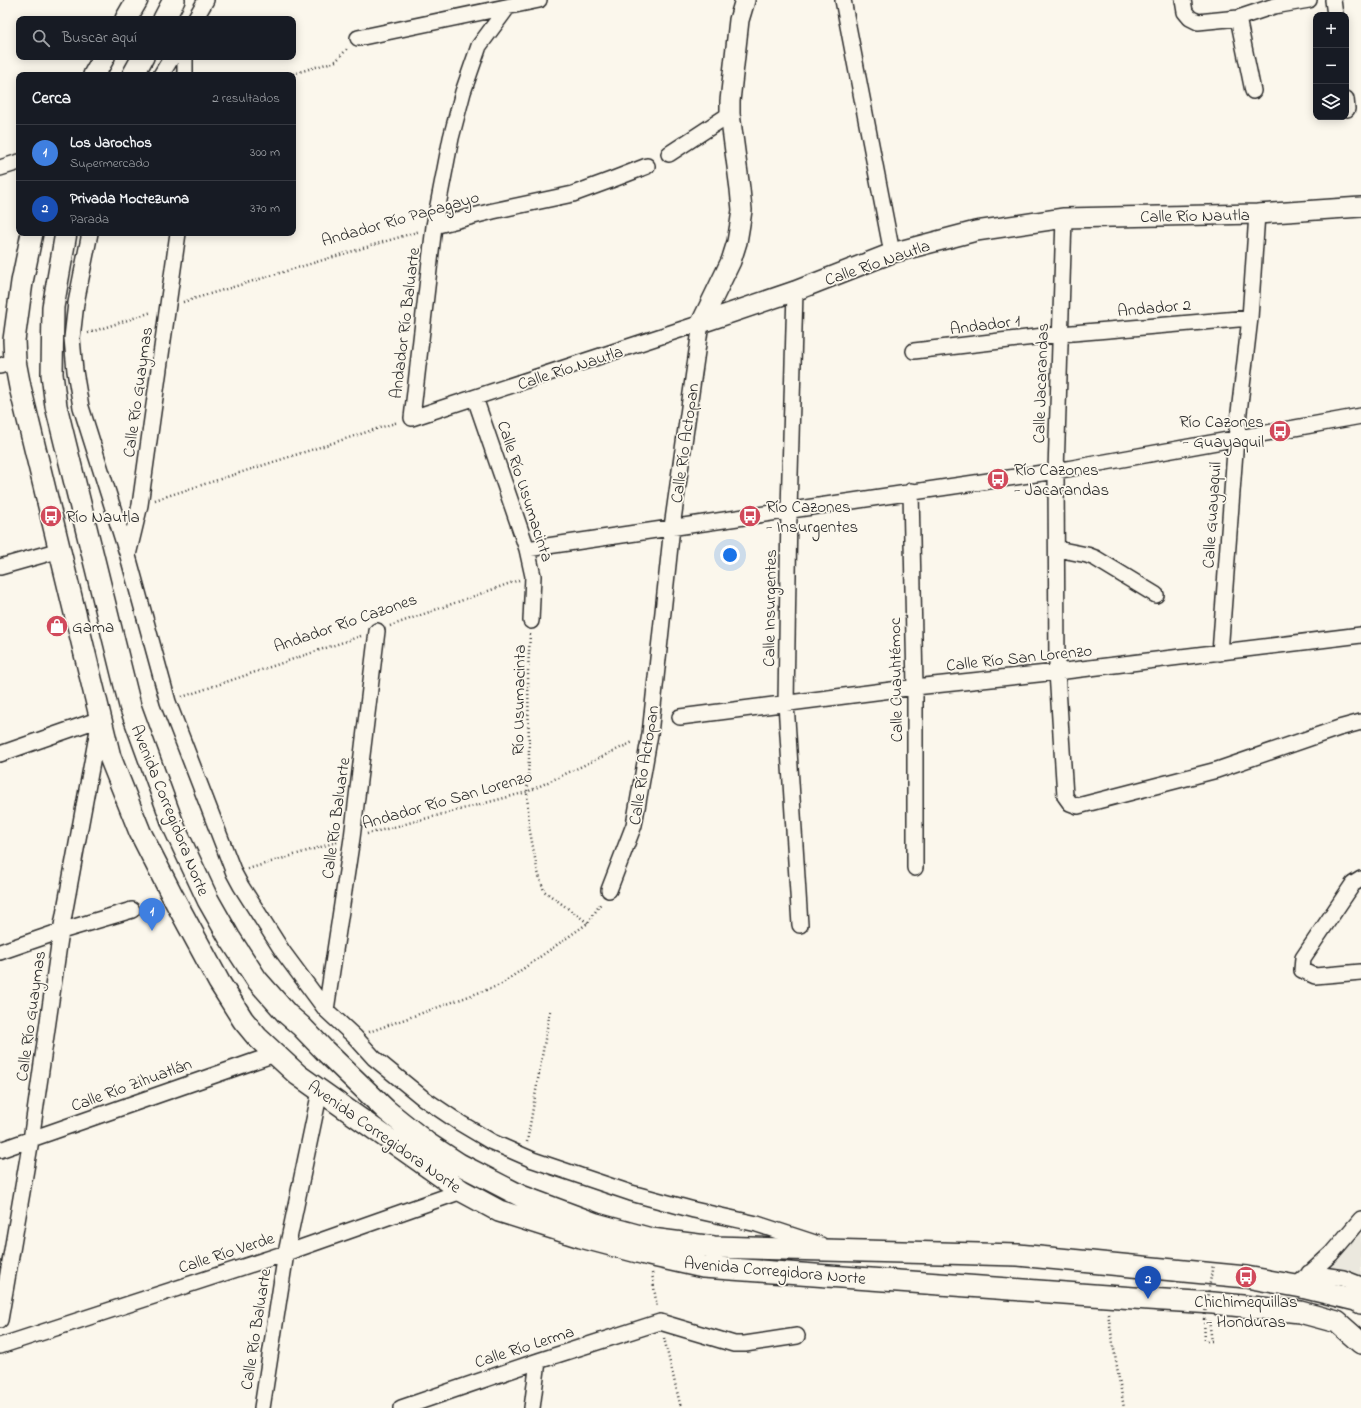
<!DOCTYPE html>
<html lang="es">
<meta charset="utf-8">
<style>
:root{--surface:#171b24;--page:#242831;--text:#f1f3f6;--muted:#9ea1a6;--line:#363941;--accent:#d93025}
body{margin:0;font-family:"Indie Flower",sans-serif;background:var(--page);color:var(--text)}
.controls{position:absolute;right:12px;top:12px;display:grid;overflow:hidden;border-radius:8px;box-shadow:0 2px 10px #0003}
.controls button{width:36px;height:36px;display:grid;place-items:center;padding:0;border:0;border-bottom:1px solid var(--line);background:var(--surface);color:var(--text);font:20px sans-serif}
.you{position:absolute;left:730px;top:555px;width:14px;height:14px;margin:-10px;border:3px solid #fff;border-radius:50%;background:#1a73e8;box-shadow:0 0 0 6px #1a73e833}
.badge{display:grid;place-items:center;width:26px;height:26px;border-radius:50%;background:var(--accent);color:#fff;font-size:13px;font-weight:700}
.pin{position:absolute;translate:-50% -33px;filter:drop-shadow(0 1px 2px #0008)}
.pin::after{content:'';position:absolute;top:21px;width:14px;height:12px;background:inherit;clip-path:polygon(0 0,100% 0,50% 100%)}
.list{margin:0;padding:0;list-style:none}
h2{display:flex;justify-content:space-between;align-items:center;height:52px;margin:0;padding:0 16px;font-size:17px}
h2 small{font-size:13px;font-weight:400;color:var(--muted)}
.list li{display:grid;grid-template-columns:26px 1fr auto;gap:12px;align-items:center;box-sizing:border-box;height:56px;padding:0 16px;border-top:1px solid var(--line)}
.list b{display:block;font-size:15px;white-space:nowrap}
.list p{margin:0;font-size:13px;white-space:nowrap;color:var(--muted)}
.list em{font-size:13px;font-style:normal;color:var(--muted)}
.icon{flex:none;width:22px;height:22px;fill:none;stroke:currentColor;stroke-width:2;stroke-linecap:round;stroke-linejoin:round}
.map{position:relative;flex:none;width:1361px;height:1408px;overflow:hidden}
.search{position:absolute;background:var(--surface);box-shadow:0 2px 10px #0003;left:16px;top:16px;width:280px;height:44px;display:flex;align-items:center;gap:10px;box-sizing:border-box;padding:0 14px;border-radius:8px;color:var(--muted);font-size:15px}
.panel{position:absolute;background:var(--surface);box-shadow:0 2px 10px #0003;left:16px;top:72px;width:280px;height:164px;border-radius:8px}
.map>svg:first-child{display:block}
.built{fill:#ebe8de}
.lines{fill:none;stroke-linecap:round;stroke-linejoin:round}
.minor-casing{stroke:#2b2b2b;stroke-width:18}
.tertiary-casing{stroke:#2b2b2b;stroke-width:22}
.secondary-casing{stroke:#2b2b2b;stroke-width:24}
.path{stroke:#2b2b2b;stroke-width:2.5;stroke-dasharray:1 3;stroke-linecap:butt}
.minor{stroke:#fbf7ec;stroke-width:15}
.tertiary{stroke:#fbf7ec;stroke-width:19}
.secondary{stroke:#fbf7ec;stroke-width:21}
.path-bridge{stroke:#2b2b2b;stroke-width:2.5;stroke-dasharray:1 3;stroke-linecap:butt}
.labels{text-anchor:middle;stroke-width:3.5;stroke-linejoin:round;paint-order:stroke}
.street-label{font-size:17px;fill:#2b2b2b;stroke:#fbf7ec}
.poi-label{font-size:17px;fill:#2b2b2b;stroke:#fbf7ec;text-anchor:start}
</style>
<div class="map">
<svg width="1361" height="1408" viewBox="0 0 1361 1408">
<rect width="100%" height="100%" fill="#fbf7ec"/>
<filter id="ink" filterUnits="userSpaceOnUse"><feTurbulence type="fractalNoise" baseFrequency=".025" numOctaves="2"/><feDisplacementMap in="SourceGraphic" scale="8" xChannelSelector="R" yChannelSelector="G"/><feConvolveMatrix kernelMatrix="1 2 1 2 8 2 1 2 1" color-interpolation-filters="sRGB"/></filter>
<g filter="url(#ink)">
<path class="built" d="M1361 1224V1279L1321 1266Z"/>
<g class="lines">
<g class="minor-casing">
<path id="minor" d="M843 0 892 253
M1183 0 1185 12 1190 18 1198 22 1238 18 1274 6 1309 0
M1333 0 1335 15
M507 8 479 46 463 92 451 138 434 226 412 418 701 323 672 527 650 734 634 825 609 890
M1238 18 1253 91
M195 19 206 0
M358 38 539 0
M185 57V75
M161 75 172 57
M1346 99 1347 109
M669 154 730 114
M0 168 19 162
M1064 218 1056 471 1057 672 1065 796 1070 803 1078 806 1217 770 1339 728 1361 722
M434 226 493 211 573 194 611 180 647 166
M90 233 76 303 72 338 75 371 81 407 128 556 168 702 234 873 241 886 283 952 326 1010 355 1037 374 1058 423 1098 460 1123 492 1142 533 1160 631 1193 694 1210 757 1224 821 1245
M795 291 789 511 786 703 800 925
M914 351 1061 334 1250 318
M0 366 15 361
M475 398 527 549 533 576 531 621
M911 491 915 687V868
M527 549 1056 471 1361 416
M1057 549 1087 555 1095 558 1156 595
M128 555 140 505 178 233
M0 567 60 550
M1220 653 1236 438 1250 318 1257 214
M680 717 915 687 1057 672 1361 635
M0 754 100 719 61 931 31 1140 0 1320
M1361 879 1353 884 1303 958 1302 970 1315 976 1361 972
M0 952 61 931 132 910
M326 1010 352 838 377 631
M0 1150 275 1054
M1309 1273 1343 1278 1361 1285
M1296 1286 1331 1254 1361 1219
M0 1346 286 1253 462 1191
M262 1408 286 1253 320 1091
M401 1408 538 1361 660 1322 734 1344H745L797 1336
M532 1408 538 1361"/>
</g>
<g class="tertiary-casing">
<path id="tertiary" d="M701 323 795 291 892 253 976 231 1064 218 1257 214 1361 207
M701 323 731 261 737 242 740 224 742 210 740 189 730 114V101L739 20 745 0"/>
</g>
<g class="secondary-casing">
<path id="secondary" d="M126 19 137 0
M164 19 174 0
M94 75 104 57
M133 75 143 57
M32 233 22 282 14 340 15 361 20 387 110 757 140 832 172 895 219 982 243 1020 257 1037 298 1075 462 1191 499 1211 581 1237 649 1255 703 1267 1148 1299 1213 1303 1300 1312 1337 1322 1361 1343
M66 233 53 307 52 374 56 406 130 706 174 827 208 900 229 937 257 980 287 1014 301 1026 325 1051 386 1110 427 1143 459 1164 521 1196 596 1224 651 1239 714 1247 1018 1255 1246 1277 1302 1287 1356 1300 1361 1303"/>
</g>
<path class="path" d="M289 75 336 61 348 48
M183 302 420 231
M88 333 152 312
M155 500 398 422
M390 626 519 580
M530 634 528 670 529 758 527 792 529 826 537 869 544 891 588 923
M182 697 361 636
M367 834 527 792 633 742
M248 869 337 842
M369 1032 500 985 588 923 601 903
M527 1142 550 1011
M652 1273 657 1308
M1108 1314 1124 1408
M1204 1319 1205 1341H1212L1209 1321
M664 1338 681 1408"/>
<use href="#minor" class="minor"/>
<use href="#tertiary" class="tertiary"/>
<use href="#secondary" class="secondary"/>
<path class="path-bridge" d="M1204 1319 1213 1264"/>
</g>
</g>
<defs>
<g id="bus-disc" transform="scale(1.15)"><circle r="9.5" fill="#d1495b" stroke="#fbf7ec"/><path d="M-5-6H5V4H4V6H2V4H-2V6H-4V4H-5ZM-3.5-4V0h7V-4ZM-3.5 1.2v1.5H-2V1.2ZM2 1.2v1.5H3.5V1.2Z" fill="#fff"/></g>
<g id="shop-disc" transform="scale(1.15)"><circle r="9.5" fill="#d1495b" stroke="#fbf7ec"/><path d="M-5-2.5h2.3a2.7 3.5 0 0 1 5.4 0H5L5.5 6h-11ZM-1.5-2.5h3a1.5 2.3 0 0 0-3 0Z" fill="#fff"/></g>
</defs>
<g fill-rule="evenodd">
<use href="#bus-disc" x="1280" y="431"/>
<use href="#bus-disc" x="998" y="479"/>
<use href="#bus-disc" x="51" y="516"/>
<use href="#bus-disc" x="750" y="516"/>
<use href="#shop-disc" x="57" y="626"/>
<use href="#bus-disc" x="1246" y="1277"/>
</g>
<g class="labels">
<g class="street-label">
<text transform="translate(1195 215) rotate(-1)" y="6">Calle Río Nautla</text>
<text transform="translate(400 218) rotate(-16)" y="6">Andador Río Papagayo</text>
<text transform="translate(877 262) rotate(-19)" y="6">Calle Río Nautla</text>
<text transform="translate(1154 307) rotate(-5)" y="6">Andador 2</text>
<text transform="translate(404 323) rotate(-83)" y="6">Andador Río Baluarte</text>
<text transform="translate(985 324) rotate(-7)" y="6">Andador 1</text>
<text transform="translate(570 367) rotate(-18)" y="6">Calle Río Nautla</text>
<text transform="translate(1040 383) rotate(-88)" y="6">Calle Jacarandas</text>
<text transform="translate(137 392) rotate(-82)" y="6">Calle Río Guaymas</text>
<text transform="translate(684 443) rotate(-82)" y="6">Calle Río Actopan</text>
<text transform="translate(526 491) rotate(72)" y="6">Calle Río Usumacinta</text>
<text transform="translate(1211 515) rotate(-86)" y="6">Calle Guayaquil</text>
<text transform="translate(769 608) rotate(-89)" y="6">Calle Insurgentes</text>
<text transform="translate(345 622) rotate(-19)" y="6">Andador Río Cazones</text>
<text transform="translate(1019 657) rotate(-6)" y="6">Calle Río San Lorenzo</text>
<text transform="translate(895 680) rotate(-91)" y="6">Calle Cuauhtémoc</text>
<text transform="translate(518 700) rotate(-89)" y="6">Río Usumacinta</text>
<text transform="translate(643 765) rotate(-81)" y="6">Calle Río Actopan</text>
<text transform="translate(447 799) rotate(-16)" y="6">Andador Río San Lorenzo</text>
<text transform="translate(171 810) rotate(68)" y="6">Avenida Corregidora Norte</text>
<text transform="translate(335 818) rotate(-82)" y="6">Calle Río Baluarte</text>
<text transform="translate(30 1016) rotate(-82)" y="6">Calle Río Guaymas</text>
<text transform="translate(131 1084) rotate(-20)" y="6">Calle Río Zihuatlán</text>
<text transform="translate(385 1136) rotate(35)" y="6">Avenida Corregidora Norte</text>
<text transform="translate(226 1252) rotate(-18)" y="6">Calle Río Verde</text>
<text transform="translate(775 1270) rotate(5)" y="6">Avenida Corregidora Norte</text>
<text transform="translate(255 1329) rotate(-81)" y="6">Calle Río Baluarte</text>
<text transform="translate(524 1346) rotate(-18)" y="6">Calle Río Lerma</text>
</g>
<g class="poi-label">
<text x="1264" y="427" text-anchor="end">Río Cazones<tspan x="1264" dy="20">- Guayaquil</tspan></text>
<text x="1014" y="475">Río Cazones<tspan x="1014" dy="20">- Jacarandas</tspan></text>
<text x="766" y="512">Río Cazones<tspan x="766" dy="20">- Insurgentes</tspan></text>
<text x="66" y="522">Río Nautla</text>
<text x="72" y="632">Gama</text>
<text x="1246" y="1307" text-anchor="middle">Chichimequillas<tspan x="1246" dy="20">- Honduras</tspan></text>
</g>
</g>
</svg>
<div class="controls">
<button>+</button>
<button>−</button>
<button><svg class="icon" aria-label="layers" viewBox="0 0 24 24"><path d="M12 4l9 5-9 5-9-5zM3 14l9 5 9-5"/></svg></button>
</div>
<div class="you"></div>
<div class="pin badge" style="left:152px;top:931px;background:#3f7fe0">1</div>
<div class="pin badge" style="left:1148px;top:1299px;background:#1a4fb4">2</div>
<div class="search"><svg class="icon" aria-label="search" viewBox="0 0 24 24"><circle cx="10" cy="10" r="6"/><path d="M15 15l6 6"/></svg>Buscar aquí</div>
<section class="panel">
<h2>Cerca<small>2 resultados</small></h2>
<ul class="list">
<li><span class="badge" style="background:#3f7fe0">1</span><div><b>Los Jarochos</b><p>Supermercado</p></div><em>300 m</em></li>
<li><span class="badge" style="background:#1a4fb4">2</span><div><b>Privada Moctezuma</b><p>Parada</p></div><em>370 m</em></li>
</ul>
</section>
</div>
